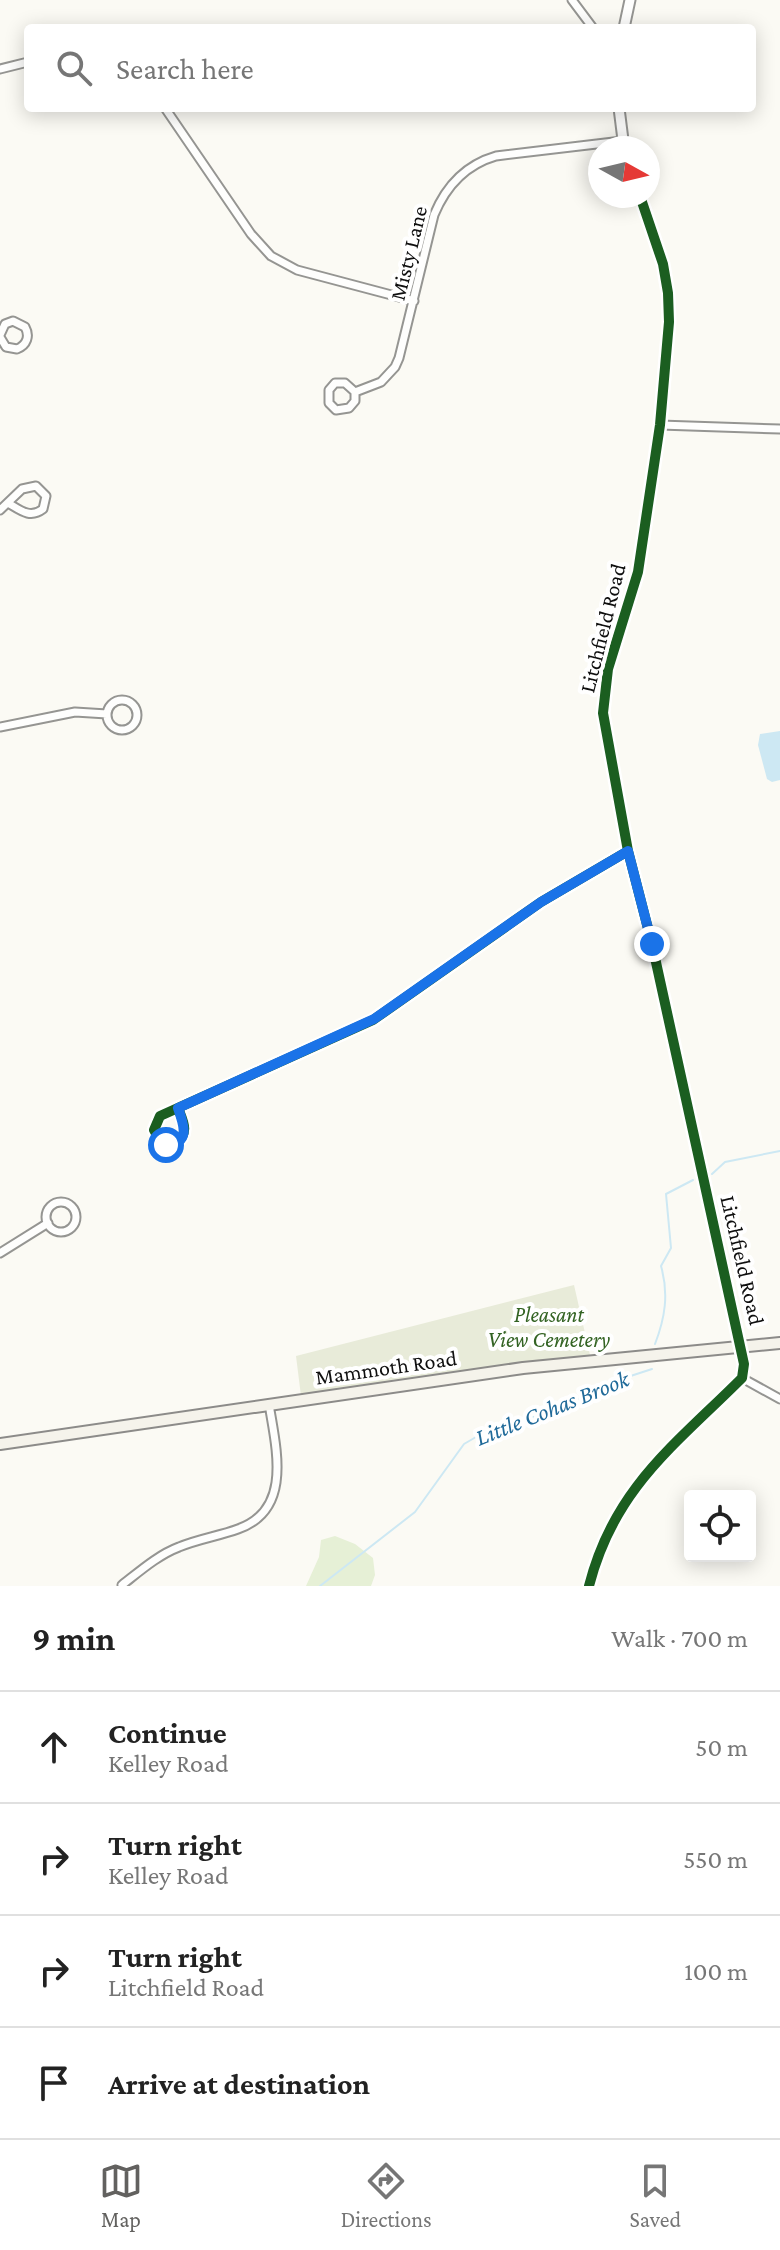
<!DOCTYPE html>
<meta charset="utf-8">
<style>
:root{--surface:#fff;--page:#f6f6f6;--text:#222;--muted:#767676;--line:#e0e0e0;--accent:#62615f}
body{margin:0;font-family:"Crimson Pro",serif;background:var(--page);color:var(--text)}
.controls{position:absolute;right:24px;bottom:24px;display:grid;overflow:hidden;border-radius:8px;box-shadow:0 4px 20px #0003}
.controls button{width:72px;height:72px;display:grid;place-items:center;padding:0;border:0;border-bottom:2px solid var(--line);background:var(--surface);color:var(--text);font:40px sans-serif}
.compass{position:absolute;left:588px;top:136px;width:72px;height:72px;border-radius:50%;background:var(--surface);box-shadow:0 4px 20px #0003;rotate:98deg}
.stop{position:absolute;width:24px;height:24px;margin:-18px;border:6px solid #1a73e8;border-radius:50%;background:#fff}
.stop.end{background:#1a73e8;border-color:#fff;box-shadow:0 2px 8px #0008}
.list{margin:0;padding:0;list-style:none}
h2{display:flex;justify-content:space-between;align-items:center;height:104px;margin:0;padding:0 32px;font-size:34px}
h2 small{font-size:26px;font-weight:400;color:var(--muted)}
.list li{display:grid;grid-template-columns:52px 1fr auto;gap:24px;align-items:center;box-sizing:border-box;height:112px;padding:0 32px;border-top:2px solid var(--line)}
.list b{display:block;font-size:30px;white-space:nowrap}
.list p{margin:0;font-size:26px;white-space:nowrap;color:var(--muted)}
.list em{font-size:26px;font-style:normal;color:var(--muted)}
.icon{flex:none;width:44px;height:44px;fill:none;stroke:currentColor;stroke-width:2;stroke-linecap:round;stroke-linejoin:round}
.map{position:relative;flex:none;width:780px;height:1586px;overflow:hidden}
.search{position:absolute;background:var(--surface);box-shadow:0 4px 20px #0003;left:24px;right:24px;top:24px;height:88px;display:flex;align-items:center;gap:20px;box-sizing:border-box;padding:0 28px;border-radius:8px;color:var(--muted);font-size:30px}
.sheet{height:552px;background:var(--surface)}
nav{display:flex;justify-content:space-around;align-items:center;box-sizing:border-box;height:112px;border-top:2px solid var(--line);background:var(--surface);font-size:22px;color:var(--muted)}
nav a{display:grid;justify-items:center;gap:4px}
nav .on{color:var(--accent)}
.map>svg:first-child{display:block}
.green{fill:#e6f0d6}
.cemetery{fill:#e8ebd9}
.water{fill:#cde8f3}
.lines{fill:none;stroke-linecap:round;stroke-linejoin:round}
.stream{stroke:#cde8f3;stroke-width:2}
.minor-casing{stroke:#959592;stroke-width:11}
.tertiary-casing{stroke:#959592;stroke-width:13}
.secondary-casing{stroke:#8c8b89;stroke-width:14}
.minor{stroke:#fefefd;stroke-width:7}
.tertiary{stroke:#fefefd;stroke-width:9}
.secondary{stroke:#f5f3eb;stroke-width:10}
.cycleway-casing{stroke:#fff;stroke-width:15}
.cycleway{stroke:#1b5e20;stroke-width:10}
.route{stroke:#1a73e8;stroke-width:10}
.labels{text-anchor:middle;stroke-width:8;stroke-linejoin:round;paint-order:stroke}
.street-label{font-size:22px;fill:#0f0f0f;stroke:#fff}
.park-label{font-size:22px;font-style:italic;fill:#336323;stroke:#fff}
.water-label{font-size:24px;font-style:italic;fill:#206a99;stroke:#fff}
</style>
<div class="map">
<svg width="780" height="1586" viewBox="0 0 780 1586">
<rect width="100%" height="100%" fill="#fbfaf4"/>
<path class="green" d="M335 1536 355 1544 373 1558 375 1575 371 1586H306L319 1557 321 1540Z"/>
<path class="cemetery" d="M574 1285 590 1355 301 1396 296 1356Z"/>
<path class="water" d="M780 731V780L772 782 767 779 758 745 760 734Z"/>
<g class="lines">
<path class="stream" d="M712 1174 725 1162 780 1151
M655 1344C665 1318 669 1294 661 1266L671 1248 666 1194 693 1180
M320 1586 415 1512 464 1444 488 1430 558 1410 603 1385 652 1369"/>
<g class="minor-casing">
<path id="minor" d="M572 0 593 28
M0 69 28 62
M165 108 251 234 271 256 297 270 414 301
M0 335 5 324 13 321 25 327C30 336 27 345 17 349L6 347 0 337
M355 392V401L349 408 336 410 329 403V390L335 383H345L355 392 381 382 395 367 399 358 434 215C446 186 465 165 496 156L622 141
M660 425 780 429
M0 510 22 489 36 486 46 496 43 509C30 519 20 510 8 503
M107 715a15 15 0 1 1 30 0a15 15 0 1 1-30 0Z
M0 727 75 712 107 714
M178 1108C183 1121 190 1133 176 1143H161L154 1130 160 1116 373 1020 541 902 628 851
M46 1217a15 15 0 1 1 30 0a15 15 0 1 1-30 0Z
M0 1253 48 1223
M742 1378 780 1399
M122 1585C140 1571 158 1555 179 1547 198 1539 219 1536 238 1529 293 1510 276 1448 269 1404"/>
</g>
<g class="tertiary-casing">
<path id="tertiary" d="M624 28 630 0
M619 108 624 148
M589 1586C614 1488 675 1445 742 1378L744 1364 652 944 628 851 603 713 608 669 638 572 660 425 669 322 668 293 663 264 640 196"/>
</g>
<g class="secondary-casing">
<path id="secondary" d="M0 1444 523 1368 780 1343"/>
</g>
<use href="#minor" class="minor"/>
<use href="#tertiary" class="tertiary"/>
<use href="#secondary" class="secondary"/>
<g class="cycleway-casing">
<path id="cycleway" d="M178 1108C183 1121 190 1133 176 1143H161L154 1130 160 1116 373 1020 541 902 628 851
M589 1586C614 1488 675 1445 742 1378L744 1364 652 944 628 851 603 713 608 669 638 572 660 425 669 322 668 293 663 264 640 196"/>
</g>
<use href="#cycleway" class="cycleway"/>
</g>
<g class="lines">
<path class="route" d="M166 1145C191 1143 184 1125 178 1108L374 1019 541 902 628 851 652 944"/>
</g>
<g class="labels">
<g class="street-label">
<text transform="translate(408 253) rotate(-76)" y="8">Misty Lane</text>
<text transform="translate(602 628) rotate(-76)" y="8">Litchfield Road</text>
<text transform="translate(743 1260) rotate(77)" y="8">Litchfield Road</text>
<text transform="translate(386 1367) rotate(-8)" y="8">Mammoth Road</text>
</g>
<g class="park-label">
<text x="549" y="1322">Pleasant<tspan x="549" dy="25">View Cemetery</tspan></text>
</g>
<g class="water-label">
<text transform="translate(552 1408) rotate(-22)" y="8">Little Cohas Brook</text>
</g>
</g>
</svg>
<div class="controls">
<button><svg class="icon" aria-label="locate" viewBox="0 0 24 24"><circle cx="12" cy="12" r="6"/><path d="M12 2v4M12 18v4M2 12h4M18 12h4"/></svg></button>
</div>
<svg class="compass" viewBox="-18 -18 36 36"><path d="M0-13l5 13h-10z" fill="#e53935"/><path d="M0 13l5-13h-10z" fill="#767676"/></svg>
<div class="stop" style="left:166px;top:1145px"></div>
<div class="stop end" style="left:652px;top:944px"></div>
<div class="search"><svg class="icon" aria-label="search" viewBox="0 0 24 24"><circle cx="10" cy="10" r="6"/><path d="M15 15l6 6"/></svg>Search here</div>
</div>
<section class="sheet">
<h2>9 min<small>Walk · 700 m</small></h2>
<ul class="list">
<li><svg class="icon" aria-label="ahead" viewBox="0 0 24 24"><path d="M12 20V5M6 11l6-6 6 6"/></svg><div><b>Continue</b><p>Kelley Road</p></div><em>50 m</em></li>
<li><svg class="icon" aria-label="right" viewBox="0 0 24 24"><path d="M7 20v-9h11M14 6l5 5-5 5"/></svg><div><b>Turn right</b><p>Kelley Road</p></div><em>550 m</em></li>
<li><svg class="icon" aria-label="right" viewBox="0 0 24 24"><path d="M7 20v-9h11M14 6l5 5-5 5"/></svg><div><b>Turn right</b><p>Litchfield Road</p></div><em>100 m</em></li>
<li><svg class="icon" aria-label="arrive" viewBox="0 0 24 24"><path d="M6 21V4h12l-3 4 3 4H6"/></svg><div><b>Arrive at destination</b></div></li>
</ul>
</section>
<nav>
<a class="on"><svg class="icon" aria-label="map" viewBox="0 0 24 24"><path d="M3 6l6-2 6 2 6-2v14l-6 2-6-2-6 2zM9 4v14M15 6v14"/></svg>Map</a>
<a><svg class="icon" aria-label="directions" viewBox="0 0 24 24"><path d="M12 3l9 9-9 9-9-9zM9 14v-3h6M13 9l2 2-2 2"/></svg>Directions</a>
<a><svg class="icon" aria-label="saved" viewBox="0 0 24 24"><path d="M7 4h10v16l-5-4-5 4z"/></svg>Saved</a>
</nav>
